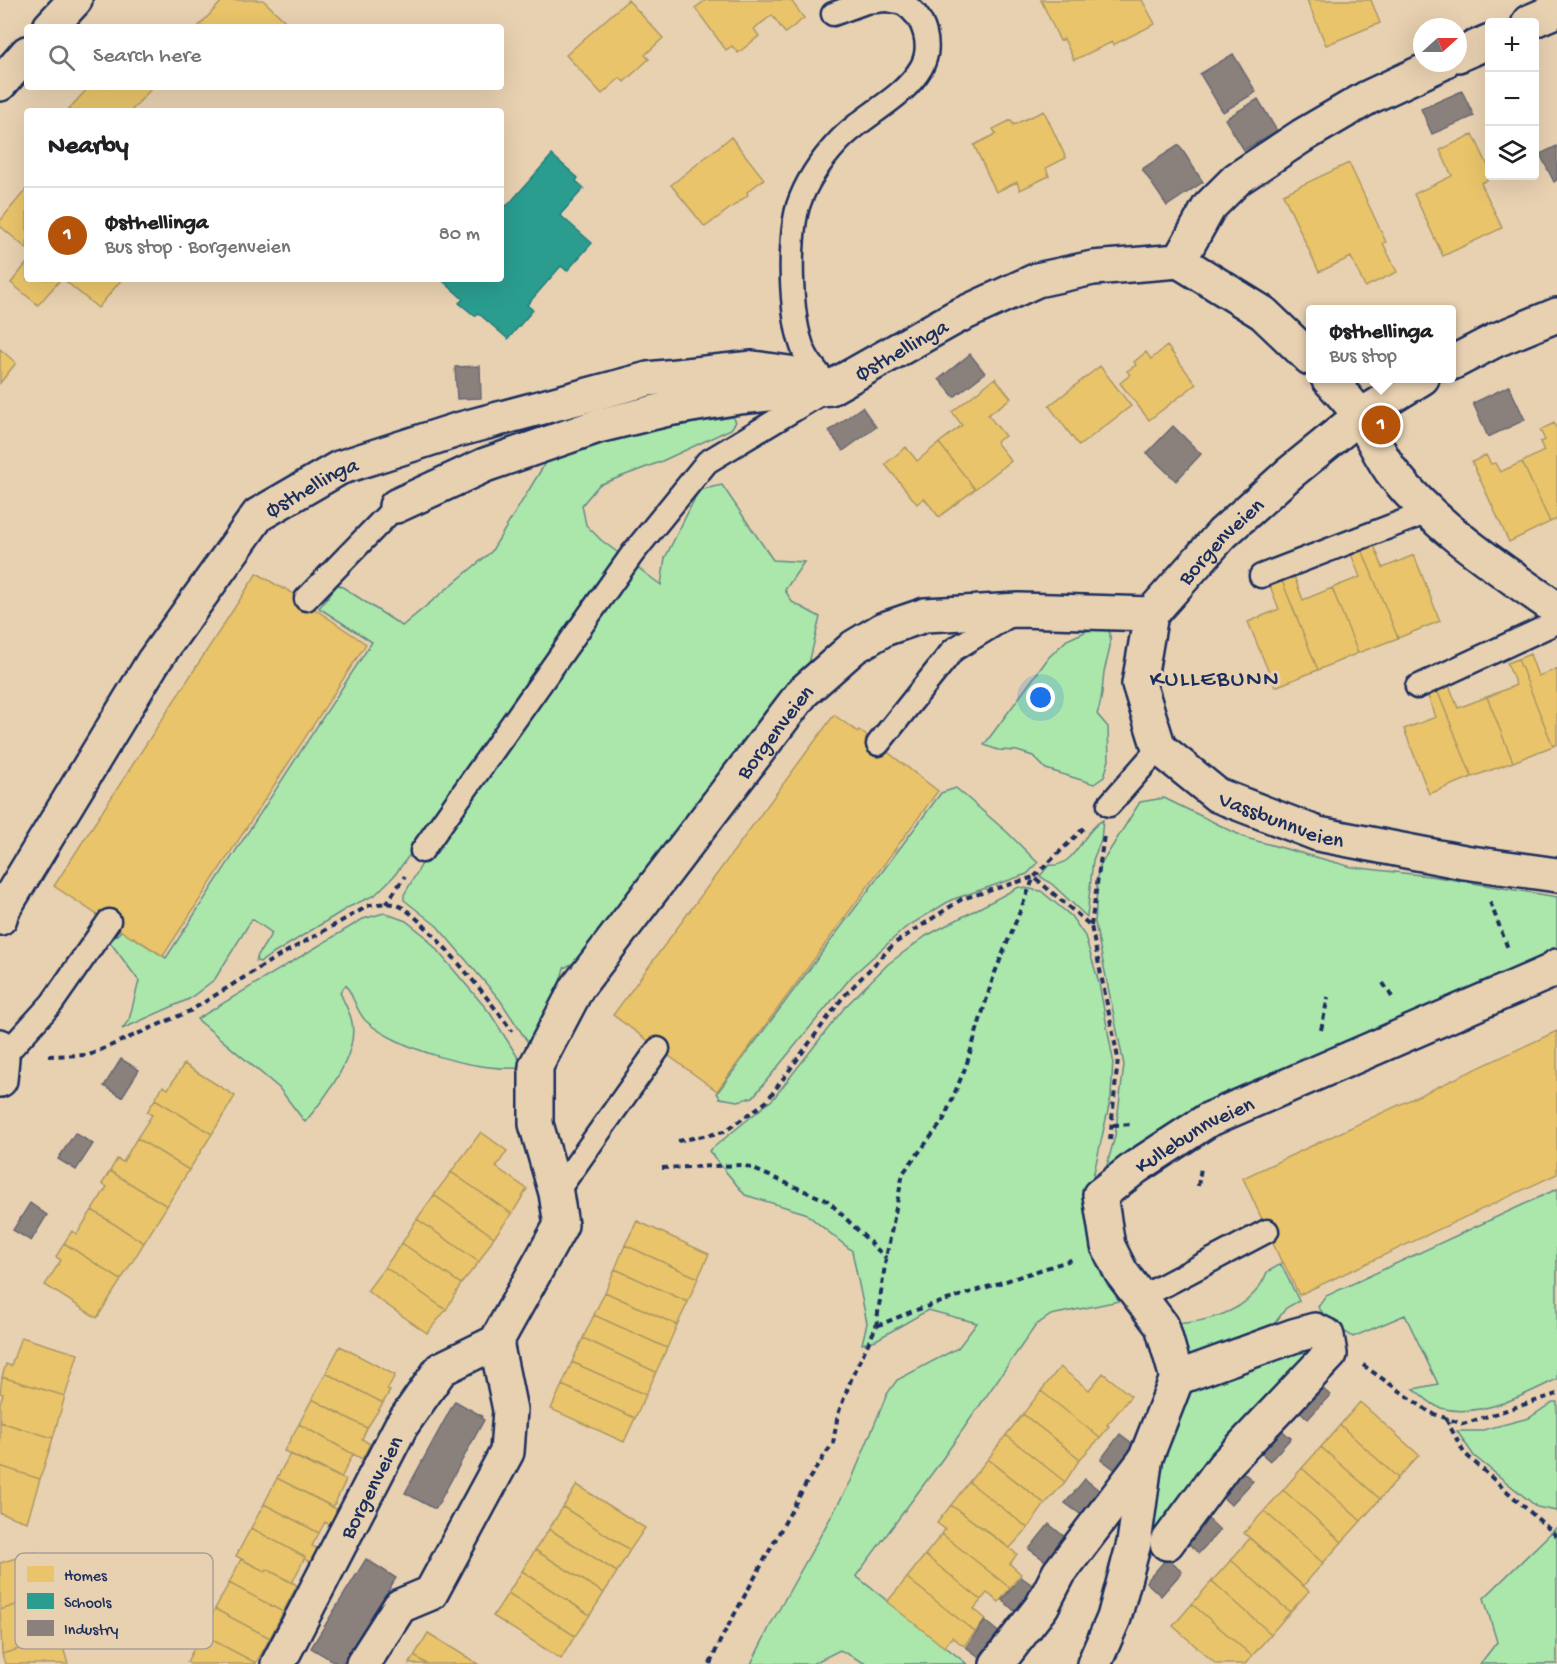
<!DOCTYPE html>
<meta charset="utf-8">
<style>
:root{--surface:#fff;--page:#f6f6f6;--text:#202124;--muted:#757577;--line:#e0e0e0;--accent:#b45309}
body{margin:0;font-family:"Gochi Hand",sans-serif;background:var(--page);color:var(--text)}
.controls{position:absolute;right:18px;top:18px;display:grid;overflow:hidden;border-radius:6px;box-shadow:0 6px 24px #0002}
.controls button{width:54px;height:54px;display:grid;place-items:center;padding:0;border:0;border-bottom:2px solid var(--line);background:var(--surface);color:var(--text);font:30px sans-serif}
.compass{position:absolute;left:1413px;top:18px;width:54px;height:54px;border-radius:50%;background:var(--surface);box-shadow:0 6px 24px #0002;rotate:69deg}
.you{position:absolute;left:1041px;top:698px;width:21px;height:21px;margin:-15px;border:4px solid #fff;border-radius:50%;background:#1a73e8;box-shadow:0 0 0 9px #1a73e833}
.badge{display:grid;place-items:center;width:39px;height:39px;border-radius:50%;background:var(--accent);color:#fff;font-size:20px;font-weight:700}
.pin{position:absolute;translate:-50% -50%;border:3px solid #fff;box-shadow:0 2px 6px #0006}
.popup{position:absolute;left:1306px;top:305px;width:150px;height:78px;box-sizing:border-box;display:grid;place-content:center;border-radius:6px;background:var(--surface);filter:drop-shadow(0 2px 4px #0005);font-size:20px;white-space:nowrap;color:var(--muted)}
.popup b{font-size:22px;color:var(--text)}
.popup::after{content:'';position:absolute;left:50%;top:100%;margin-left:-12px;border:12px solid transparent;border-top-color:var(--surface)}
.list{margin:0;padding:0;list-style:none}
h2{display:flex;justify-content:space-between;align-items:center;height:78px;margin:0;padding:0 24px;font-size:26px}
h2 small{font-size:20px;font-weight:400;color:var(--muted)}
.list li{display:grid;grid-template-columns:39px 1fr auto;gap:18px;align-items:center;box-sizing:border-box;height:96px;padding:0 24px;border-top:2px solid var(--line)}
.list b{display:block;font-size:22px;white-space:nowrap}
.list p{margin:0;font-size:20px;white-space:nowrap;color:var(--muted)}
.list em{font-size:20px;font-style:normal;color:var(--muted)}
.icon{flex:none;width:33px;height:33px;fill:none;stroke:currentColor;stroke-width:2;stroke-linecap:round;stroke-linejoin:round}
.map{position:relative;flex:none;width:1557px;height:1664px;overflow:hidden}
.search{position:absolute;background:var(--surface);box-shadow:0 6px 24px #0002;left:24px;top:24px;width:480px;height:66px;display:flex;align-items:center;gap:15px;box-sizing:border-box;padding:0 21px;border-radius:6px;color:var(--muted);font-size:22px}
.panel{position:absolute;background:var(--surface);box-shadow:0 6px 24px #0002;left:24px;top:108px;width:480px;height:174px;border-radius:6px}
.map>svg:first-child{display:block}
.green{fill:#abe6ab;stroke:#638a84;stroke-width:1.5}
.homes{fill:#e9c46a;stroke:#ab9766;stroke-width:1.5}
.schools{fill:#2a9d8f;stroke:#267c80;stroke-width:1.5}
.industry{fill:#8a817c;stroke:#696873;stroke-width:1.5}
.lines{fill:none;stroke-linecap:round;stroke-linejoin:round}
.lane-casing{stroke:#1b2f5e;stroke-width:27}
.street-casing{stroke:#1b2f5e;stroke-width:38}
.path{stroke:#1b2f5e;stroke-width:4;stroke-dasharray:6 4.5;stroke-linecap:butt}
.lane{stroke:#e8d1b1;stroke-width:22}
.street{stroke:#e8d1b1;stroke-width:33}
.labels{text-anchor:middle;stroke-width:6;stroke-linejoin:round;paint-order:stroke}
.street-label{font-size:22px;fill:#1b2f5e;stroke:#e8d1b1}
.neighbourhood-label{font-size:24px;letter-spacing:1.5px;fill:#1b2f5e;stroke:#e8d1b1}
.key{fill:#e8d1b1;stroke:#aaa098;stroke-width:1.5}
.key-label{font-size:16px;fill:#1b2f5e}
</style>
<div class="map">
<svg width="1557" height="1664" viewBox="0 0 1557 1664">
<rect width="100%" height="100%" fill="#e8d1b1"/>
<filter id="ink" filterUnits="userSpaceOnUse"><feTurbulence type="fractalNoise" baseFrequency=".0167" numOctaves="2"/><feDisplacementMap in="SourceGraphic" scale="12" xChannelSelector="R" yChannelSelector="G"/><feConvolveMatrix kernelMatrix="1 2 1 2 8 2 1 2 1" color-interpolation-filters="sRGB"/></filter>
<g filter="url(#ink)">
<path class="green" d="M733 417 736 422 731 429 660 462 599 485 582 505 586 525 601 540 661 585 665 558 699 490 722 485 773 560 804 562 785 590 792 602 820 617 808 668 596 951 564 968 556 996 535 1041 529 1044 500 1000 437 926 404 900V895L427 855 416 846 394 876 375 895 349 907 260 962 256 961 258 955 272 933 252 919 215 979 189 999 122 1029 129 1020 139 981 110 942 122 930 166 958 372 642 319 608 338 584 402 626 491 552 549 457 631 433Z
M1089 630H1109C1113 645 1107 658 1104 672 1102 687 1103 700 1097 714L1108 727 1109 760 1104 777 1094 784 1046 769 1033 756 1017 751 998 750 984 745 1049 657 1067 640Z
M956 788 1007 832 1038 863 1027 874 951 900 905 928 852 976 753 1097 738 1101 720 1098 717 1093 941 793Z
M1164 798 1246 838 1352 867 1437 877 1557 897V948L1551 954 1105 1172 1115 1136 1124 1065 1095 923 1098 869 1140 802Z
M1103 820 1101 840 1093 860 1087 917 1053 885 1040 876 1049 865C1075 869 1083 830 1103 820Z
M1019 887 1041 891 1071 916 1085 936 1099 983 1113 1059 1111 1097 1088 1199 1096 1261 1119 1301 1051 1315 1036 1325 936 1468 856 1576 967 1664H866L840 1650 812 1664H751L772 1622 851 1481 887 1394 897 1380 958 1348 977 1323 928 1310 876 1340 862 1344 867 1323 852 1251 805 1213 745 1195 709 1151 773 1099 845 1007 888 964 926 936Z
M384 913 406 921 425 936 490 1013 524 1067C484 1074 396 1049 366 1021 357 1013 353 995 346 985L340 992C343 1000 348 1009 351 1018 361 1052 326 1097 305 1122L279 1088 197 1019 363 919Z
M1557 1189V1379C1525 1395 1478 1419 1441 1408 1432 1406 1422 1395 1414 1389L1438 1384 1405 1315 1353 1337 1330 1322 1318 1307 1326 1296Z
M1281 1264 1299 1301 1286 1308 1275 1323 1260 1338 1198 1360 1185 1355 1176 1324C1213 1321 1253 1309 1267 1272Z
M1311 1347 1310 1355 1161 1535 1146 1536 1151 1483 1179 1394 1199 1379Z
M1553 1402H1557V1511L1537 1507 1474 1456 1457 1431H1479L1529 1418Z
M1557 1527V1664H1480L1497 1642 1484 1598Z"/>
<path class="homes" d="M223 0H263L286 22 285 24 289 27H198Z
M628 0 663 38 645 55 649 59 624 82 620 78 602 94 566 55Z
M706 0H795L792 2 804 18 785 33 772 15 754 29 759 36 738 53 732 46 726 50 695 8Z
M1041 0H1142L1155 24 1113 45 1112 42 1074 60 1064 39 1060 41Z
M1307 0H1371L1380 23 1326 45Z
M89 87H148L151 89 131 111H67Z
M1044 111 1066 158 1046 168 1049 176 1020 190 1017 182 996 192 974 145 996 134 993 129 1011 120 1013 125Z
M1473 134 1490 170V176L1493 177 1481 183 1502 228 1443 256 1414 194 1452 176 1440 150Z
M731 137 764 179 747 192 748 195 705 227 671 185Z
M1349 163 1386 242 1383 243 1397 272 1365 287 1351 257 1319 272 1283 194Z
M27 188V249L0 226V221Z
M27 263V279H61L38 305 11 283Z
M63 279H122L98 308Z
M1167 346 1196 384 1149 420 1120 383 1130 375 1127 371 1136 365 1134 362 1146 352 1151 359Z
M0 349 16 363 0 383Z
M1100 366 1131 406 1079 446 1049 406Z
M995 378 1011 398 988 415 1005 436 996 442 1011 461 975 489 939 443 962 425 952 412Z
M1554 423 1557 429V519L1550 522 1522 462 1544 451 1540 442 1545 440 1540 430Z
M939 443 975 489 939 517 924 498 917 504 885 464 906 447 917 461Z
M1486 455 1491 464 1495 463 1500 472 1522 462 1550 522 1509 542 1472 462Z
M1374 545 1383 568 1414 555 1440 621 1398 638 1362 550Z
M1362 550 1398 638 1358 653 1332 588 1360 577 1351 554Z
M257 573 283 589 284 588 366 644 163 956 133 937 132 938 54 886Z
M1294 576 1303 600 1332 588 1358 653 1318 670 1282 581Z
M1282 581 1318 670 1275 687 1248 622 1279 609 1270 586Z
M1530 654 1538 676 1557 669V744L1553 746 1518 659Z
M1518 659 1553 746 1513 762 1487 697 1516 685 1507 663Z
M1449 685 1458 708 1487 697 1513 762 1472 777 1437 690Z
M1437 690 1472 777 1429 794 1404 729 1436 717 1427 694Z
M834 715 858 732 859 730 938 791 717 1091 613 1015Z
M1557 1031V1174L1299 1295 1283 1262 1282 1263 1243 1178Z
M184 1064 235 1096 212 1134 155 1099 163 1086 168 1089Z
M155 1099 212 1134 189 1170 137 1138 152 1115 147 1112Z
M481 1132 507 1151 496 1167 527 1189 512 1214 451 1172Z
M137 1138 189 1170 167 1206 110 1171 117 1159 123 1162Z
M110 1171 167 1206 144 1243 92 1210 107 1187 102 1184Z
M451 1172 512 1214 494 1237 434 1195Z
M434 1195 494 1237 479 1262 417 1219Z
M92 1210 144 1243 121 1280 64 1243 72 1231 77 1234Z
M417 1219 479 1262 461 1284 402 1243Z
M637 1221 709 1254 698 1278 625 1245Z
M64 1243 121 1280 97 1318 45 1285 61 1260 56 1257Z
M402 1243 461 1284 446 1310 385 1267Z
M625 1245 698 1278 688 1302 615 1269Z
M385 1267 446 1310 427 1333 367 1291Z
M615 1269 688 1302 677 1325 605 1292Z
M605 1292 677 1325 667 1348 594 1315Z
M594 1315 667 1348 656 1372 583 1338Z
M21 1337 78 1354 65 1396 2 1377 6 1364 11 1366Z
M583 1338 656 1372 646 1395 572 1362Z
M340 1346 395 1375 387 1390 390 1391 383 1403 326 1373Z
M572 1362 646 1395 635 1418 562 1385Z
M1060 1367 1089 1390 1103 1373 1131 1396 1107 1425 1109 1426 1100 1438 1041 1391Z
M326 1373 383 1403 367 1428 312 1399Z
M2 1377 65 1396 53 1438 0 1422V1403L3 1394 0 1393Z
M562 1385 635 1418 624 1442 551 1409Z
M1041 1391 1100 1438 1080 1459 1023 1414Z
M312 1399 367 1428 362 1439 370 1444 362 1459 299 1424Z
M1360 1402 1419 1455 1398 1478 1340 1425Z
M1023 1414 1080 1459 1065 1482 1006 1435Z
M0 1422 53 1438 40 1479 0 1466Z
M299 1424 353 1454 341 1478 284 1451Z
M1340 1425 1398 1478 1380 1499 1321 1447Z
M1006 1435 1065 1482 1045 1504 988 1459Z
M1321 1447 1380 1499 1361 1521 1302 1468Z
M290 1454 315 1467 316 1465 346 1480 333 1507 277 1478Z
M988 1459 1045 1504 1028 1528 969 1482Z
M0 1466 40 1479 27 1522 0 1513Z
M1302 1468 1361 1521 1342 1542 1283 1490Z
M277 1478 342 1512 334 1527 325 1522 319 1533 264 1504Z
M969 1482 1028 1528 1010 1548 951 1505Z
M577 1485 645 1528 630 1550 563 1507Z
M1283 1490 1342 1542 1323 1563 1264 1511Z
M264 1504 319 1533 312 1546 321 1550 314 1564 304 1559 305 1557 251 1528Z
M951 1505 1017 1554 1010 1564 1021 1574 1010 1588 942 1534 945 1529 937 1523Z
M563 1507 630 1550 617 1572 549 1529Z
M1264 1511 1323 1563 1303 1586 1244 1533Z
M251 1528 305 1557 292 1583 267 1569 266 1572 236 1556Z
M549 1529 617 1572 604 1593 535 1550Z
M942 1534 1010 1588 999 1602 987 1593 981 1600 925 1555Z
M1250 1538 1309 1591 1290 1612 1231 1560Z
M535 1550 604 1593 590 1615 522 1571Z
M35 1552 48 1595 0 1610V1563Z
M925 1555 981 1600 974 1609 986 1619 975 1632 907 1578Z
M241 1559 266 1572 267 1569 297 1585 283 1612 229 1583Z
M1231 1560 1290 1612 1271 1634 1212 1581Z
M522 1571 590 1615 575 1636 508 1593Z
M907 1578 975 1632 964 1646 952 1637 944 1647 887 1602Z
M1212 1581 1271 1634 1252 1656 1192 1604Z
M229 1583 283 1612 270 1638 215 1609Z
M508 1593 575 1636 561 1659 493 1616Z
M48 1595 60 1637 2 1654 0 1610Z
M1192 1604 1252 1656 1245 1664H1216L1173 1626Z
M215 1609 270 1638 256 1663 201 1634Z
M428 1633 478 1664H427L414 1656Z
M201 1634 256 1663V1664H190L187 1662Z
M60 1637 68 1664H5L2 1654Z
M414 1656 427 1664H409Z"/>
<path class="schools" d="M552 155 578 178 576 181 584 188 560 215 592 243 567 271 561 266 527 305 533 310 508 339 478 313 475 316 459 303 463 299 443 281 444 279H501V201L507 206Z"/>
<path class="industry" d="M1233 54 1256 92 1223 112 1200 74Z
M1462 91 1474 116 1432 134 1421 109Z
M1258 99 1277 131 1244 150 1225 119Z
M1179 145 1203 182 1167 206 1142 169Z
M1557 146V180L1554 182 1540 154Z
M970 354 985 373 954 397 939 379Z
M480 366 481 398 457 399 455 367Z
M1509 386 1525 420 1488 437 1473 403Z
M862 407 876 427 843 451 829 431Z
M1173 426 1201 454 1176 481 1147 453Z
M121 1059 139 1070 122 1097 104 1086Z
M75 1133 93 1144 76 1170 58 1159Z
M30 1203 47 1215 31 1241 13 1230Z
M1313 1380 1330 1395 1308 1419 1292 1404Z
M455 1401 482 1416 481 1418 484 1420 436 1508H433L405 1493Z
M1274 1424 1291 1438 1270 1461 1254 1447Z
M1120 1434 1137 1447 1118 1472 1101 1459Z
M1237 1467 1253 1481 1231 1505 1216 1491Z
M1085 1479 1101 1492 1083 1516 1065 1503Z
M1204 1515 1220 1530 1199 1553 1183 1539Z
M1049 1524 1066 1538 1047 1562 1029 1549Z
M1167 1558 1182 1572 1161 1596 1146 1582Z
M366 1559 396 1578 342 1664H338L311 1648Z
M1021 1577 1038 1589 1018 1614 1002 1600Z
M985 1621 1002 1635 983 1660 966 1647Z"/>
<g class="lines">
<g class="lane-casing">
<path id="lane" d="M833 14 866 2 885 0
M1261 576 1428 512
M306 599 396 506
M1417 687 1557 622
M878 744 953 650 1015 612
M1109 805 1159 748
M422 851 633 553 707 462 830 388C823 378 814 369 808 359 789 328 788 240 798 206 806 182 822 159 839 141 864 114 902 100 921 68 933 47 925 17 904 4 900 2 892 1 887 0
M2 1058 52 1003 109 921
M556 1193 658 1049
M1140 1298 1267 1231"/>
</g>
<g class="street-casing">
<g id="street">
<path d="M1529 22 1557 10"/>
<path d="M50 27 75 0"/>
<path d="M1458 55 1490 41"/>
<path d="M0 84 27 53"/>
<path d="M1179 261 1209 207 1237 179 1302 136 1367 98 1442 63"/>
<path d="M1452 363 1496 340 1557 315"/>
<path d="M1328 378C1339 391 1352 403 1360 417 1373 437 1380 458 1395 476 1438 529 1501 570 1557 609"/>
<path id="s1" d="M396 506 485 465 598 426 668 409 739 397 830 388 956 317 1037 280 1093 268 1179 261 1263 313 1310 358"/>
<path id="s2" d="M1151 614 1139 684 1159 748 1217 795 1318 834 1464 862 1557 875"/>
<path id="s3" d="M0 918 2 911 153 662 258 515 339 468 457 430 648 379 753 368 789 373 830 388"/>
<path d="M0 1046 2 1058 0 1080"/>
<path d="M1167 1543 1224 1466 1330 1354 1327 1336 1315 1330 1293 1336 1177 1378"/>
<path id="s4" d="M278 1664 401 1426 441 1369 496 1342 561 1225 556 1193 536 1124V1066L577 988 803 692 854 647 884 629 925 615 1019 610 1151 614 1222 534 1290 473 1360 416 1422 378"/>
<path d="M363 1664 400 1606 431 1593 507 1452 510 1410 496 1342"/>
<path id="s5" d="M997 1664 1042 1606 1059 1573 1145 1460 1177 1378 1162 1326 1121 1272 1108 1246 1100 1195 1136 1167 1208 1120 1552 971 1557 966"/>
<path d="M1094 1664 1114 1618 1134 1543 1145 1463"/>
</g>
</g>
<path class="path" d="M1490 902 1509 951
M386 904 405 876
M1091 926 1104 835
M1383 983 1394 1000
M1321 1030 1328 997
M48 1056 89 1055 190 1011 272 960 370 905C379 904 389 902 397 905 420 911 496 1008 512 1031
M1113 1125 1133 1124
M678 1141 724 1132 766 1102 843 997 895 943 962 899 1034 877 1091 926 1118 1058 1110 1140
M662 1168 744 1165 828 1201 886 1258
M1198 1186 1201 1168
M877 1326 913 1311 1074 1259
M1363 1365 1431 1413 1463 1424 1557 1394
M1446 1419 1464 1453 1557 1536
M710 1664 721 1639 807 1482 833 1443 838 1414 852 1377 876 1327 886 1258 903 1173 943 1121 966 1066 994 975 1034 877 1086 826"/>
<use href="#lane" class="lane"/>
<use href="#street" class="street"/>
</g>
</g>
<g class="labels">
<g class="street-label">
<text dy="8" stroke="none"><textPath href="#s1" startOffset="534">Østhellinga</textPath></text>
<text dy="8" stroke="none"><textPath href="#s3" startOffset="540">Østhellinga</textPath></text>
<text dy="8" stroke="none"><textPath href="#s4" startOffset="1629">Borgenveien</textPath></text>
<text dy="8" stroke="none"><textPath href="#s4" startOffset="1107">Borgenveien</textPath></text>
<text dy="8" stroke="none"><textPath href="#s2" startOffset="282">Vassbunnveien</textPath></text>
<text dy="8" stroke="none"><textPath href="#s5" startOffset="656">Kullebunnveien</textPath></text>
<text dy="8" stroke="none"><textPath href="#s4" startOffset="200">Borgenveien</textPath></text>
</g>
<g class="neighbourhood-label">
<text x="1215" y="685">KULLEBUNN</text>
</g>
</g>
<rect x="15" y="1553" width="198" height="96" rx="9" class="key"/>
<rect x="27" y="1566" width="27" height="16" fill="#e9c46a"/>
<rect x="27" y="1593" width="27" height="16" fill="#2a9d8f"/>
<rect x="27" y="1620" width="27" height="16" fill="#8a817c"/>
<g class="key-label">
<text x="64" y="1580">Homes</text>
<text x="64" y="1607">Schools</text>
<text x="64" y="1634">Industry</text>
</g>
</svg>
<div class="controls">
<button>+</button>
<button>−</button>
<button><svg class="icon" aria-label="layers" viewBox="0 0 24 24"><path d="M12 4l9 5-9 5-9-5zM3 14l9 5 9-5"/></svg></button>
</div>
<svg class="compass" viewBox="-18 -18 36 36"><path d="M0-13l5 13h-10z" fill="#e53935"/><path d="M0 13l5-13h-10z" fill="#757577"/></svg>
<div class="you"></div>
<div class="pin badge" style="left:1381px;top:425px">1</div>
<div class="popup"><b>Østhellinga</b>Bus stop</div>
<div class="search"><svg class="icon" aria-label="search" viewBox="0 0 24 24"><circle cx="10" cy="10" r="6"/><path d="M15 15l6 6"/></svg>Search here</div>
<section class="panel">
<h2>Nearby<small></small></h2>
<ul class="list">
<li><span class="badge">1</span><div><b>Østhellinga</b><p>Bus stop · Borgenveien</p></div><em>80 m</em></li>
</ul>
</section>
</div>
